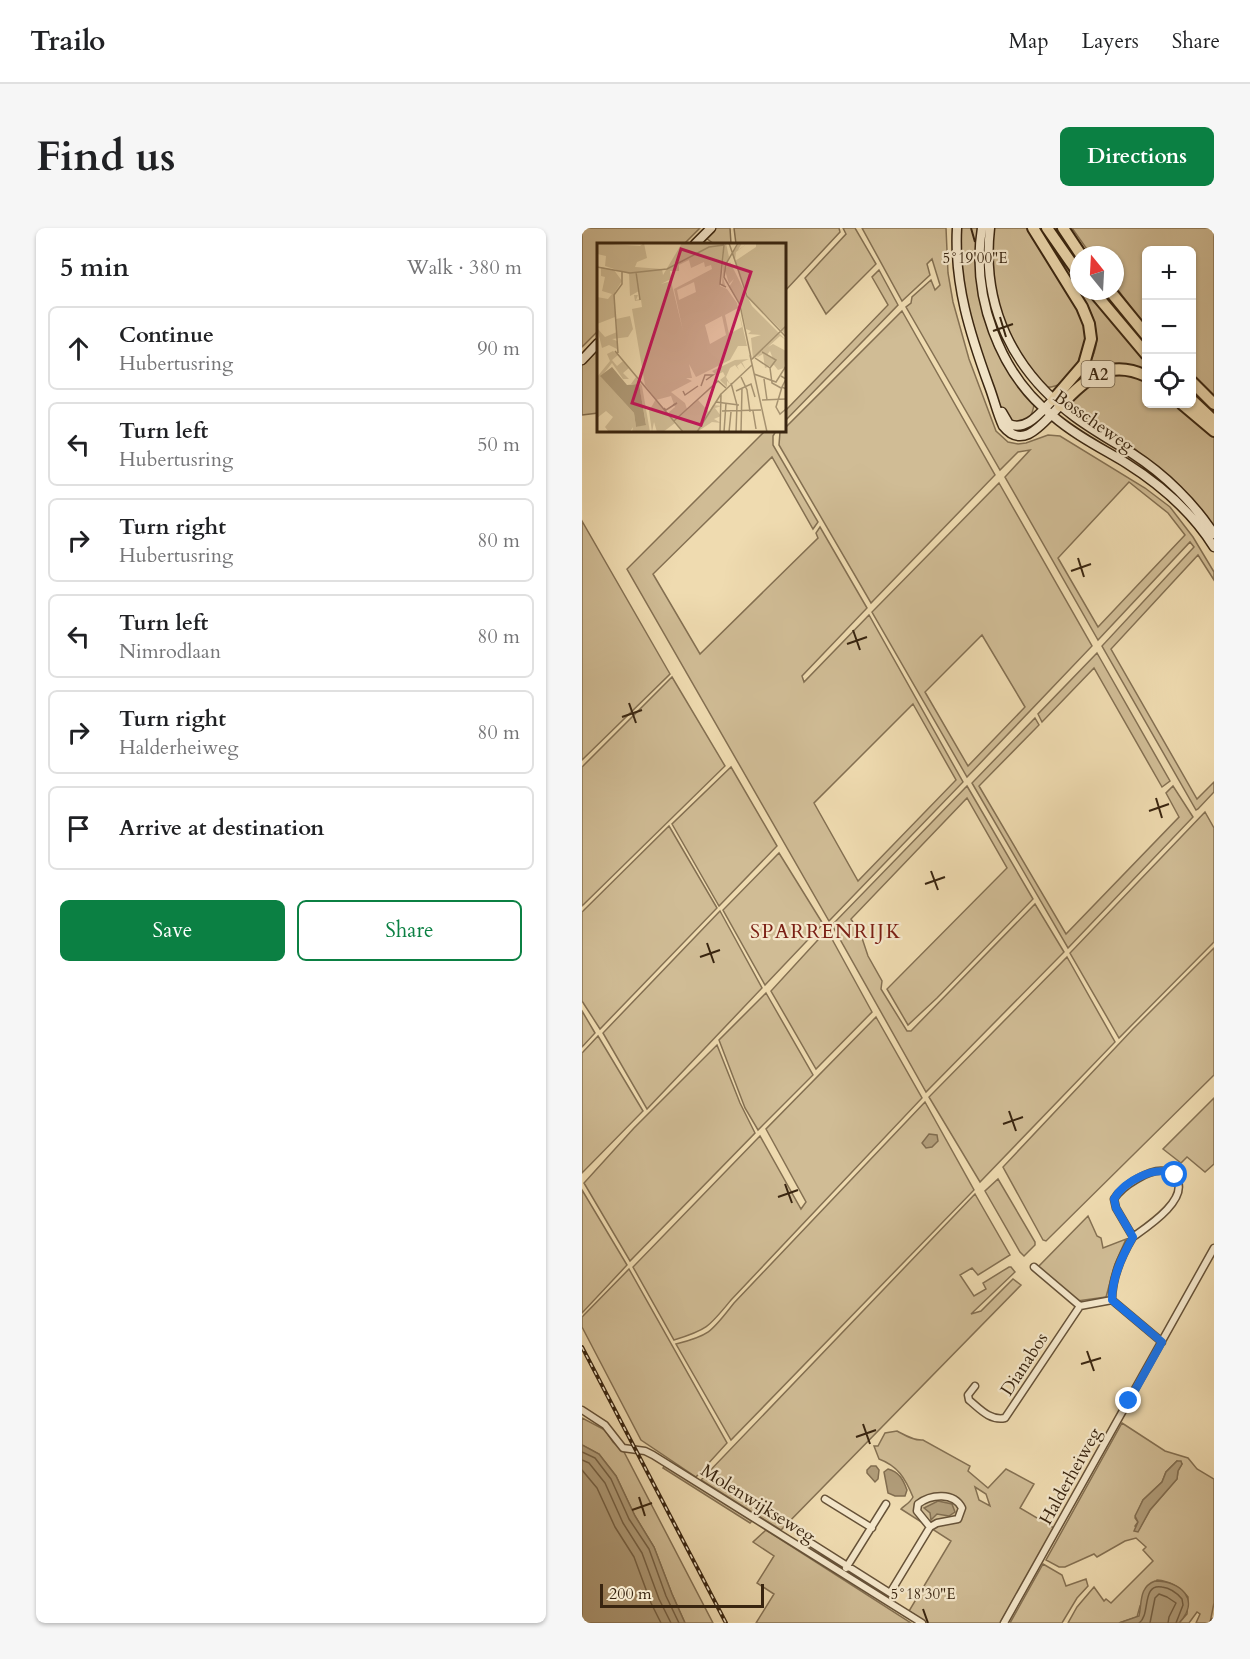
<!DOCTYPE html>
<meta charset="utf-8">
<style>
:root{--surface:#fff;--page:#f6f6f6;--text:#202124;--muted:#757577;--line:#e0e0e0;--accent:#0b8043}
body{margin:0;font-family:Cardo,serif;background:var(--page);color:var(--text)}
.controls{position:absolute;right:18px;top:18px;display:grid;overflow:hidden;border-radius:9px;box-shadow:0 2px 4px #0004}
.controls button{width:54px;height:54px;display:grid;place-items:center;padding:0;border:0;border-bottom:2px solid var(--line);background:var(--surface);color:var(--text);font:30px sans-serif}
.compass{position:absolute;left:488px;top:18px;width:54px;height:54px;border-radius:50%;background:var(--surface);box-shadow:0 2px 4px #0004;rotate:342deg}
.scale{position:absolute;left:18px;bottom:15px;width:164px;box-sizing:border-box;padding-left:6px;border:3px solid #392510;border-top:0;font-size:16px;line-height:21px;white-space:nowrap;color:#392510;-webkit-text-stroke:4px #f5e8cc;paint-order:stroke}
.stop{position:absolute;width:18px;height:18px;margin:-14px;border:4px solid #1a73e8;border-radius:50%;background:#fff}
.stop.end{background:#1a73e8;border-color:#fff;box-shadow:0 2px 6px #0008}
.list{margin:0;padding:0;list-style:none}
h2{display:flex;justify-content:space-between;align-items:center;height:78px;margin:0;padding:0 24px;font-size:26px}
h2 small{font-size:20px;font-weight:400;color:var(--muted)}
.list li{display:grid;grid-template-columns:39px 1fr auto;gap:18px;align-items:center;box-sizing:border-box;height:84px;margin:0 12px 12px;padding:0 12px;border:2px solid var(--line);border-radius:9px}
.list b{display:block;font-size:22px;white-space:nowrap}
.list p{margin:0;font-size:20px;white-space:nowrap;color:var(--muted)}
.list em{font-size:20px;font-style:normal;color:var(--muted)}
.actions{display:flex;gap:12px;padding:18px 24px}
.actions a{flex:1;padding:14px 0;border:2px solid var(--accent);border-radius:9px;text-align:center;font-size:21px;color:var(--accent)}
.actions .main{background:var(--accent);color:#fff}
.icon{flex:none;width:33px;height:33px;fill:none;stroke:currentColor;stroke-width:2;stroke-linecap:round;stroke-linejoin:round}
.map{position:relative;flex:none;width:632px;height:1395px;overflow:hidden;border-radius:9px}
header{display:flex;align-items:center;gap:36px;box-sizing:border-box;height:84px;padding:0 30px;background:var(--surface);border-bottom:2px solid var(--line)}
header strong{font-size:28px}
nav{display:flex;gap:33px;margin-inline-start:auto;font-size:21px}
.intro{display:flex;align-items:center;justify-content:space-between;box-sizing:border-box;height:144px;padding:0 36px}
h1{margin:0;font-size:42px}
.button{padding:15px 27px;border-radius:9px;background:var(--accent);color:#fff;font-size:21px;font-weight:700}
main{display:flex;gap:36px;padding:0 36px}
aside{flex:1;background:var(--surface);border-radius:9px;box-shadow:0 2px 4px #0004}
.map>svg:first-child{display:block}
.green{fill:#d0bc95;stroke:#847052;stroke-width:1.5;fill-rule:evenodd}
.water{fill:#b19d7a;stroke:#816d50;stroke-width:1.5}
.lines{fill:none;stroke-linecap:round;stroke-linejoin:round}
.shore{stroke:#756145;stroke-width:1.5}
.street-casing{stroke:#665238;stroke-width:9}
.secondary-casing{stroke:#392510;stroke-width:11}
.highway-casing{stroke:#392510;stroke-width:14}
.street{stroke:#f5e8cc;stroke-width:6}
.secondary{stroke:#f5e8cc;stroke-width:8}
.highway{stroke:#efdbb0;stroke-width:10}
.rail-casing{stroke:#392510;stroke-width:4}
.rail{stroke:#f5e8cc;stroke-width:1.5;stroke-dasharray:4.5;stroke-linecap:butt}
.route{stroke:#1a73e8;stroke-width:8}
.ticks{fill:none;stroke:#392510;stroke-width:2}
.labels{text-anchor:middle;stroke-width:4.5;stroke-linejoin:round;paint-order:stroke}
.shield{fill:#f5e8cc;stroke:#716048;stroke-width:1.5}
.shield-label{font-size:16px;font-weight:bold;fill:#392510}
.street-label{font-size:18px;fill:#392510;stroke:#f5e8cc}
.neighbourhood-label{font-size:20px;letter-spacing:1.5px;fill:#7a1f14;stroke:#f5e8cc}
.inset-road{fill:none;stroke:#a69270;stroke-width:1.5}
.view{fill:#c2185b;fill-opacity:0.15;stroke:#c2185b;stroke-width:3}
.inset-edge{fill:none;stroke:#392510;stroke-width:3}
.ticks-label{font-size:15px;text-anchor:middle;fill:#392510;stroke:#f5e8cc;stroke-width:4.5;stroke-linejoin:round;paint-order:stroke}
</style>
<header>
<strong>Trailo</strong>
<nav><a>Map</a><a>Layers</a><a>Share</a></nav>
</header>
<div class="intro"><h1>Find us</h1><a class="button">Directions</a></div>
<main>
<aside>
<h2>5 min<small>Walk · 380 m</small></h2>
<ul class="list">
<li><svg class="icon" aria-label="ahead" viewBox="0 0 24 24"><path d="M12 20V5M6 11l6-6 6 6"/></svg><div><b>Continue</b><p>Hubertusring</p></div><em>90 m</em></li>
<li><svg class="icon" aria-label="left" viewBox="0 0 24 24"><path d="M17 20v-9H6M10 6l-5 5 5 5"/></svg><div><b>Turn left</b><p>Hubertusring</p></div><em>50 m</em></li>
<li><svg class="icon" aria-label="right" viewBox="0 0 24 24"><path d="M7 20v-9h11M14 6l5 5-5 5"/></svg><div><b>Turn right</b><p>Hubertusring</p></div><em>80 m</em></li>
<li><svg class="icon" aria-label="left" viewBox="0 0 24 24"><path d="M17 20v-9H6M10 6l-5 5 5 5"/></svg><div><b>Turn left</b><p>Nimrodlaan</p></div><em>80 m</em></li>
<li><svg class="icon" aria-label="right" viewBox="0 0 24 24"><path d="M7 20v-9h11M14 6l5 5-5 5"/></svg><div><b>Turn right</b><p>Halderheiweg</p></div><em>80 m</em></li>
<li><svg class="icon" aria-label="arrive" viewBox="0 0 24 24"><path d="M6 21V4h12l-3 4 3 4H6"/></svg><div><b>Arrive at destination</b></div></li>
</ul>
<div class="actions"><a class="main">Save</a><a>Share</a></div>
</aside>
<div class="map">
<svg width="632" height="1395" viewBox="0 0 632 1395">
<rect width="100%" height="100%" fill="#efdbb0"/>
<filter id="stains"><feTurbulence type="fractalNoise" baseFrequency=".00333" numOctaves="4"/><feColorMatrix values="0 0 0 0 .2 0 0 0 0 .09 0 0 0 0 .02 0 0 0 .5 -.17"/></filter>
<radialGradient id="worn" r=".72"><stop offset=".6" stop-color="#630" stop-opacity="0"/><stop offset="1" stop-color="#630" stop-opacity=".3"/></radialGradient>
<path class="green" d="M0 0H118L102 16H16V103L0 119Z
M134 0H148L149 16H132L124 10Z
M152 0H257L258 4 203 63 202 16H154Z
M261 0H273L294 36 244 86 223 50 264 6Z
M280 0H364L366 45 371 74 387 131 414 203 426 214 436 216 444 215 466 207 478 208 563 260 588 279 611 309 632 344V352L616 327 529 421 615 571 632 554V564L616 581 614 582 520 418 612 319 608 314 516 412 423 249 448 222 436 224 418 242 324 79 329 75 330 69 349 52 353 62 358 57 350 31 345 36 348 47 320 73ZM547 254 586 285 603 307 516 399 476 330Z
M378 0H398L404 88 452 176C451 187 445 195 434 198L420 183 389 98 379 43Z
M410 0H450L507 100C501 122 492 162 462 159 437 130 418 94 411 56 407 38 410 18 410 0Z
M457 0H459L497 53V63Z
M490 0H632V169L610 147V22H564V99L533 58V27H509Z
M297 42 316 77 203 193V183L306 77 290 49Z
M497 63H505L564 132V145L556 141 495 155C499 146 506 139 510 130 521 107 510 83 497 63Z
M320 83 413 247 289 375 197 217 198 204 202 202 203 200Z
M16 120V185L0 187V137Z
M541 145 564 152V176H597L632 206V299L580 244 553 221 495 183 491 174 496 165 521 148Z
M183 203H194L191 208V217L236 294 231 301 190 229 71 346 118 426 236 310 234 305 238 299 285 380 220 448 222 454 287 387 381 554 247 693 45 341ZM331 476 374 552 276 653 232 575Z
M417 255 510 418 385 549 290 384ZM400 407 443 479 386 538 343 464Z
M0 293 88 446 0 532Z
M515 425 588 553 580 559 512 440 460 494 456 486Z
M90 449 143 538 0 678V539Z
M453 490 457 497 397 558 484 706 597 589 584 565 591 558 611 589 486 720 390 555Z
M149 539 195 618 137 678 90 596Z
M385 558 451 671 355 770 326 797 305 761 425 640 385 570 269 691 280 710 286 728 300 753 299 761 325 803H329L453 676 482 724 344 864 250 697Z
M623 584 632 600V714L537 810 488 725Z
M87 598 135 680 18 801 0 773V684Z
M197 625 241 696 183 757 141 682Z
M138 683 180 760 65 881 21 805Z
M245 702 290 784 234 841 189 763Z
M632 720V847L464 1013 461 1012 421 939 551 801Z
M485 729 533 814 398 954 347 869Z
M184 765 231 847 176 902 163 880 137 812Z
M0 783 13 805 0 819Z
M294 789 340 870 149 1072C127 1099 125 1102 92 1112L51 1039 178 908 219 981 224 974 184 901Z
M16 808 61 883 0 945V825Z
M135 817 158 875 173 905 48 1033 2 955 52 900Z
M632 870V936L623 944 605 929 599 935 581 921Z
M343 874 392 962 149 1212 94 1116C129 1107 130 1103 152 1075Z
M416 951 453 1014V1017L442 1028 438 1024 403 963Z
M0 962 45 1037 0 1085Z
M393 966 428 1027 396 1047 390 1040 378 1047 392 1068 404 1061 401 1055 427 1039H429L433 1044 389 1086 399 1083 431 1051 439 1057 199 1302 119 1252Z
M506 988 515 1008 519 1010 521 1020 544 1011 533 1036 524 1069 495 1073 456 1039Z
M47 1041 145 1215 114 1249 59 1212 0 1099V1089Z
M0 1190 23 1202 31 1214 42 1224 131 1395H103L90 1366 72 1319 53 1288 34 1248 17 1226 0 1217Z
M540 1195 583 1223 606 1230 615 1241 632 1251V1375L628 1395H614L618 1386 615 1384 607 1395H597L605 1386 606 1369C598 1359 588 1353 575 1352L558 1378 555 1389 537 1395H486L495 1379 512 1359 522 1373 524 1371 529 1375 571 1333 561 1322 564 1319 554 1310 543 1313 515 1329 512 1326 483 1339H477L464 1332ZM595 1233 600 1236 596 1243 595 1251 568 1282 557 1301 553 1298 556 1294 553 1290 561 1272 580 1254 584 1244Z
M315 1203C323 1207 332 1213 341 1212L388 1238 386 1243 406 1260 424 1241 452 1256 438 1280 472 1300 418 1395H345L327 1383 369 1313 319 1281C323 1277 328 1275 331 1269 323 1250 316 1238 297 1231L292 1218H296L303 1205ZM393 1259 404 1266 408 1278 397 1272Z
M83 1237 170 1293 168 1295 81 1240Z
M184 1302 329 1395H174L192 1366 175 1355 192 1328 171 1314Z
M461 1336 480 1347 484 1358 504 1351 506 1358 495 1370 480 1395H428Z"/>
<path class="water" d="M347 906 355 907 356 913 350 919 344 920 340 915Z
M0 1217 17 1226 34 1248 53 1288 72 1319 90 1366 103 1395H0Z
M595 1233H599L600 1236 596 1243 595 1251 568 1282 556 1304 552 1303 556 1294 553 1288 561 1272 580 1254 584 1244Z
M289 1238H294L297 1242 296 1251 293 1254 285 1245V1242Z
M306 1241C317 1244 321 1251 325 1262L323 1268H313L306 1265 302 1244Z
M356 1273 370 1276 373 1284 367 1288 355 1286 349 1292 348 1285 342 1280Z
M573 1353C599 1353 619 1372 597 1395H537L557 1388C560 1374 557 1359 573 1353Z"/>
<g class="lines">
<path class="shore" d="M0 1224 13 1230 29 1251 47 1291 67 1321 84 1368 97 1395
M0 1232 7 1235 23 1255 41 1295 60 1325 77 1371 89 1395
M0 1242 15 1260 33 1299 52 1329 69 1375 79 1395
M557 1395C569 1387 559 1355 580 1359 588 1360 595 1365 600 1371L601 1377 594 1395
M568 1395 573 1370 577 1366 585 1369 594 1375 587 1389 586 1395"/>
<g class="street-casing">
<path id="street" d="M452 1039 498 1078 530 1072 580 1114
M530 1072C530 1049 539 1029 551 1009L534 980 532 971C540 958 568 940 583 943 588 943 592 946 594 950 608 971 565 999 551 1009
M393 1158 386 1167 387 1172C398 1181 408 1193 423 1190L498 1078
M0 1182 23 1197 41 1220 63 1223 71 1227 340 1395
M243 1271 290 1300
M229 1315 308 1365 348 1299 355 1295 376 1291 380 1280C372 1264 349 1266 336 1276L335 1283 348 1299
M264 1340 304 1276
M422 1395 632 1020
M632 1395V1394"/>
</g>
<g class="secondary-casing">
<path id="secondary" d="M375 0C372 56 388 106 407 158 412 171 415 185 421 198 442 224 462 193 478 178
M400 0C389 67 417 146 471 188 493 207 519 220 544 235 579 257 610 284 632 319
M408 0C399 78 431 143 493 189 512 203 532 214 551 226 582 246 612 275 632 306
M113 16 129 0
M0 132 16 115
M420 184 427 196C445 204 459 183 471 172"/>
</g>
<g class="highway-casing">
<path id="highway" d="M451 0 500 79 507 96 509 111 502 136 471 172
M465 0 497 46
M481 0 499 27
M511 63 564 126
M528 63 564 107
M610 154 632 176
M610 172 632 193
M600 176 632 203
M478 178C503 151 526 130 564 148"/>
</g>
<use href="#street" class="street"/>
<use href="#secondary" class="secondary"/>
<use href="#highway" class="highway"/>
<g class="rail-casing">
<path id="rail" d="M0 1119 144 1395"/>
</g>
<use href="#rail" class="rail"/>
</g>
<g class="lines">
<path class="route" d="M547 1173 580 1114 530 1072C530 1049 540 1028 551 1009L534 980 532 971C542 953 574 936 593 947"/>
</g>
<path class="ticks" d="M389 0 393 14M418 89 424 109M411 103 431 96M496 330 502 349M489 343 509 336M271 402 278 422M265 416 285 409M47 475 54 495M40 489 60 482M574 570 580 590M567 583 587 576M349 643 356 662M343 656 363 649M125 715 132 735M118 729 138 722M427 883 434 903M421 896 441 889M203 956 210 975M196 969 216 962M505 1123 512 1143M499 1136 519 1130M281 1196 288 1216M274 1209 294 1202M57 1269 63 1288M50 1282 70 1275M341 1381 346 1395"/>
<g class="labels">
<rect class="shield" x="499.5" y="133" width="33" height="26" rx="4.5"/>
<g class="shield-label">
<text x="516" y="152">A2</text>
</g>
<g class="street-label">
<text transform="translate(512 193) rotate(35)" y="6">Bosscheweg</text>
<text transform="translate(442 1136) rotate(-57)" y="6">Dianabos</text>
<text transform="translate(488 1248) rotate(-61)" y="6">Halderheiweg</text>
<text transform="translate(176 1275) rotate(32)" y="6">Molenwijkseweg</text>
</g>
<g class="neighbourhood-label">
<text x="244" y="710">SPARRENRIJK</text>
</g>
</g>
<g transform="translate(15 15)">
<rect width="189" height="189" fill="#efdbb0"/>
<path d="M0 0 43 3 47 0 50 15 40 19 38 24 65 26 66 32 85 0H129L132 14 126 34 128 42 125 43 127 1 123 43 130 46 140 60 150 103H141L133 117 99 134 92 121 95 135H89L95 138 74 149 88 160 90 166 77 178 71 170 78 164 74 153 59 157 78 180 66 189H60L57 179 55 189 52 168 59 156 48 142 35 66 45 64 44 57 38 58 37 52H41L39 57 43 56 42 48 33 53 32 31 8 23 9 13 0 11ZM92 17 94 25 107 19 108 24 114 22 115 26 77 46 86 88 74 38 64 41 74 36 73 28H82V22ZM97 39 99 49 82 57 80 47ZM141 65 145 84 132 91 128 72ZM125 73 129 92 113 101 108 82ZM142 0H145L141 7 151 0 139 9 138 18 159 4V0H189V92L152 55 135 11ZM133 19 155 63 189 97 183 93 171 104 176 101 189 108 187 125 181 127 177 122 168 125 166 111 159 115 165 109 176 116 173 108 170 112 166 109 156 116 154 95 164 92 151 91 154 88 149 86 144 63 132 44 137 36 132 41 128 27ZM4 24 17 27 25 38 18 49V74L0 81V54L11 56 15 51 5 48 8 34 4 33ZM33 73 36 86 31 94 15 96 20 98V106L12 102 5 105 0 85 8 94 20 89 19 76ZM16 108 21 112 15 117 20 123 26 118 32 125 26 130 32 136H26L15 120 4 134 37 170 39 184 49 181 42 142 34 141 39 134 45 143 53 189H35L36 184 33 189H12L8 184 16 174 9 168 0 175V134L13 118 10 111ZM152 116 145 119 149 127 144 120 140 123 142 127 138 122 133 125 129 134 133 141 130 138V144L123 137 128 133 126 129 119 132 115 128 138 117ZM101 157 112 169 116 162 125 163 118 165 124 173 117 176 124 180 115 179 100 189H86L78 178Z" fill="#d0bc95" fill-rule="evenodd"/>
<path d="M15 124 30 142 42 141 49 182 39 184 37 170 3 133Z" fill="#b19d7a"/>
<path class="inset-road" d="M132 0 150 53 189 94M141 0 129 21 127 34 143 62 154 115M127 2 123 41 129 44M0 24 33 30 70 26 112 4 127 2M39 29 43 57M18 108 86 189M165 109 179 117 173 125M21 110 17 52 25 41V29M153 112 170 189M158 115 173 125M154 117 189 83M173 125 175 140 184 145M157 131 179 139 189 123M184 133 189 136 185 144 189 146M144 134 150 147 153 169M167 136 170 157M134 140 140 162 139 189M104 143 108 132H116L109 137M185 144 179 164 183 171 189 166M86 148 88 152 101 143M139 148 154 141 158 154M165 157 189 156M119 159 142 162M67 165 69 167 80 160 76 162M125 168 164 167M156 168 159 186M77 178 121 138 129 145M100 189 124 151M123 189 124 151 155 122M127 189 129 160M132 189 134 169M144 189 145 145"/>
<path class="view" d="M84 6 154 29 104 182 35 160Z"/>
<rect width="189" height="189" class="inset-edge"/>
</g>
<g class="ticks-label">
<text x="393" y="35">5°19'00"E</text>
<text x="341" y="1371">5°18'30"E</text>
</g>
<rect width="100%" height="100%" filter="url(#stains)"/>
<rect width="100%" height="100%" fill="url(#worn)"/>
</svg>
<div class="controls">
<button>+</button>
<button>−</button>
<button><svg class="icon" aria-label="locate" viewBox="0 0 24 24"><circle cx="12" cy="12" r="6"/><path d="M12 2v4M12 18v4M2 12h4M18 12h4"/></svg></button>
</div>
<svg class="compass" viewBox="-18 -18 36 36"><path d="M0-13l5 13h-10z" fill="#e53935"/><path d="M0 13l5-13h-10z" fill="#757577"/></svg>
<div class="scale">200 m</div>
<div class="stop" style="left:593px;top:947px"></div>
<div class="stop end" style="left:547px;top:1173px"></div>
</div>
</main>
